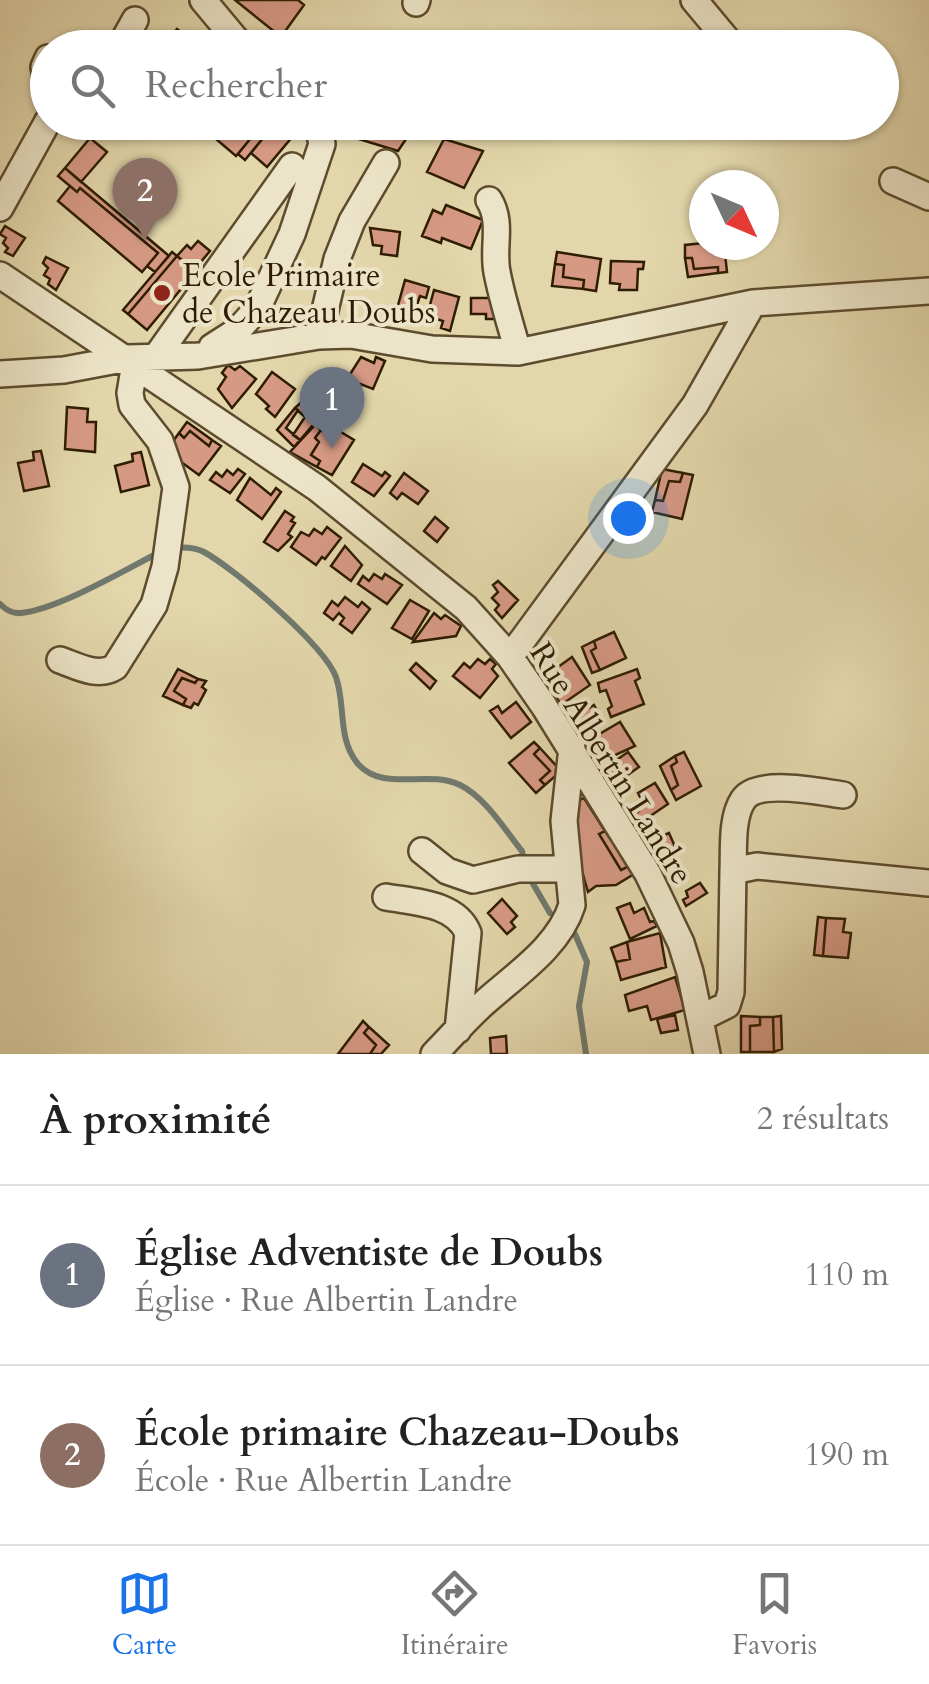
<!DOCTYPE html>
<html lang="fr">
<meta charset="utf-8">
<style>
:root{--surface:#fff;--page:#f2f2f2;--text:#222;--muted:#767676;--line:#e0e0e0;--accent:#1a73e8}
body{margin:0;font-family:Cardo,serif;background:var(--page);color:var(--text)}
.compass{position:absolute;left:689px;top:170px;width:90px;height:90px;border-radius:50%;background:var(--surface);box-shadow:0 2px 8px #0004;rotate:134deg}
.you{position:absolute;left:628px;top:518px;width:35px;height:35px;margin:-25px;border:8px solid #fff;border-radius:50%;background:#1a73e8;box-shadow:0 0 0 15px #1a73e833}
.badge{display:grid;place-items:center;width:65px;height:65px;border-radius:50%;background:var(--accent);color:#fff;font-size:32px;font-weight:700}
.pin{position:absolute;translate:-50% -82px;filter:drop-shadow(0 2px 5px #0008)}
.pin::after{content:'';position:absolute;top:52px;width:35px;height:30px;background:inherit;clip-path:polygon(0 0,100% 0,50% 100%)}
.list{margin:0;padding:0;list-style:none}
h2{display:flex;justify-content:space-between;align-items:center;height:130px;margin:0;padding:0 40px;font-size:42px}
h2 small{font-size:32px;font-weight:400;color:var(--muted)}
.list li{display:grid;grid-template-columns:65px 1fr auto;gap:30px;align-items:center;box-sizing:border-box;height:180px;padding:0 40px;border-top:2px solid var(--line)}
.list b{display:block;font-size:38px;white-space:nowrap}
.list p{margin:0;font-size:32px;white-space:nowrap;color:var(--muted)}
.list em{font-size:32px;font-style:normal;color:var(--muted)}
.icon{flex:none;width:55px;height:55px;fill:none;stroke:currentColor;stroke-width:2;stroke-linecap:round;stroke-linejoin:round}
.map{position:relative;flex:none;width:929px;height:1054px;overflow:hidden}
.search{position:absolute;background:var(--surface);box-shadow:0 2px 8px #0004;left:30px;right:30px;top:30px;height:110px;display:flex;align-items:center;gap:25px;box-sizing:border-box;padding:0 35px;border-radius:55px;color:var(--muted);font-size:38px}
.sheet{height:490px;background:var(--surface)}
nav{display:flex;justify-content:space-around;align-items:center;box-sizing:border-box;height:140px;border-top:2px solid var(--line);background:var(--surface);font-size:28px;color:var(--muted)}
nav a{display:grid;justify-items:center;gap:5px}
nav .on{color:var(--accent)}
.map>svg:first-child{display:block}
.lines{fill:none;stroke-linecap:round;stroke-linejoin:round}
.stream{stroke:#70796e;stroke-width:6}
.building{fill:#d69984;stroke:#2f1d03;stroke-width:2.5}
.minor-casing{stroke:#5c4b2d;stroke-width:30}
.minor{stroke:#ece4c8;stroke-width:25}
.poi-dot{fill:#8f2418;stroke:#ece4c8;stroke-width:4}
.labels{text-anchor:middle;stroke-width:8;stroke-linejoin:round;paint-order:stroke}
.poi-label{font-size:32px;fill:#2f1d03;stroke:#ece4c8;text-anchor:start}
.street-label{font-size:32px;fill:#2f1d03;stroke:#ece4c8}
</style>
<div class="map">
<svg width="929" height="1054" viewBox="0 0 929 1054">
<rect width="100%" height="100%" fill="#e2d6aa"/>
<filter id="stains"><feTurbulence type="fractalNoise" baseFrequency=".002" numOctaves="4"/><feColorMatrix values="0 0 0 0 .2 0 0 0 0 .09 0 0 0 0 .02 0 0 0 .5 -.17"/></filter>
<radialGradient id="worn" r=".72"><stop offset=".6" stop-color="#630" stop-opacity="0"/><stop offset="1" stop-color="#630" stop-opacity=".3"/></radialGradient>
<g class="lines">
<path class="stream" d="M174 548C184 547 196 548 204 552 235 569 324 645 336 677 346 706 337 739 358 764 384 793 427 769 460 785 485 797 505 830 522 851L524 860
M0 604C6 610 12 614 21 613 58 609 123 571 158 553
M529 877 550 913
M575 934 587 962 579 1006 586 1054"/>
</g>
<path class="building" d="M235 0H298L304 5 281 37Z
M177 29 193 42 189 48H161Z
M196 122H232L251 138 236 156Z
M264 122H276L245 160 238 154Z
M276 122H290L298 130 267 167 251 153Z
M357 122H404L401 137 406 139 398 151 352 137Z
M90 138 107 152 81 182 65 168Z
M444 139 483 151 464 188 427 172Z
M65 168 169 256 155 272 147 266 158 253 80 188 77 192 58 176Z
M70 186 77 192 80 188 158 253 142 272 58 201Z
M446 205 483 220 471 249 442 238 441 243 422 236 433 210 442 214Z
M5 226 25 238 13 256 5 252 8 248 3 243 6 238 0 234Z
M370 228 400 232 397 256 381 254 382 246 373 245Z
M198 241 210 251 194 270 177 256 187 245 191 249Z
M704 243 724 245 727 272 718 273V267L694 269 692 258H685V245Z
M172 252 177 256 128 314 123 310Z
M557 252 601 259 596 291 583 289 584 280 563 277 564 265 555 264Z
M177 256 196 271 147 330 128 314Z
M46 257 68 268 56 290 48 284 50 279 44 275 48 268 43 263Z
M685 258H692L694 269 718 267V273L688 277Z
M611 261 644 262 643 269H638L637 290H619L620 284 610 283Z
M555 264 564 265 563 277 584 280 583 289 552 286Z
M405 280 429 287 426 298 420 296 412 319 406 318 407 312 397 309Z
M434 290 459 297 450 331 441 328 443 321 427 316Z
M471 298H498L497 319H486V314H471Z
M361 357 374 363 376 357 385 361 373 389 347 379Z
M228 365 235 370 240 366 256 379 232 408 218 389 226 377 222 373Z
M272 372 295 389 275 417 266 409 269 406 256 394Z
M308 396 325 411 300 440 293 435 305 417 295 408Z
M67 407 88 409 87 422H96L95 452 65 449Z
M295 408 298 410 286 428 300 440 294 447 277 430Z
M187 422 212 440 209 446 190 431 184 438 179 433Z
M315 425 321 430 315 438 319 442 311 455 320 461 317 467 290 452Z
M336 429 354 440 332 475 317 467 320 461 311 455 319 442 315 438 321 430 330 436Z
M190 431 209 446 212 440 221 446 199 475 166 451 179 433 184 438Z
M41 451 49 486 24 491 18 463 34 460 33 452Z
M141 452 149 485 121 492 115 466 133 461 132 454Z
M363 464 382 476 385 472 390 476 374 496 352 482Z
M238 469 245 474 230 493 210 480 216 472 222 477 227 470 233 475Z
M662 469 683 473 680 482 669 481 663 501 655 500Z
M404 473 428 491 418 504 402 493 397 499 390 493Z
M683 473 693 475 682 519 652 512 655 500 663 501 669 481 680 482Z
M250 478 271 495 276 488 281 492 262 519 237 500Z
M285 511 294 517 291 521 295 523 288 534 292 537 278 551 264 542Z
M435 517 448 528 437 542 424 531Z
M327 527 341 538 325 559 322 557 316 565 291 547 301 532 309 536 314 529 322 534Z
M345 546 362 565 351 581 331 566Z
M374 574 382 579 385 574 402 585 387 604 358 584 363 576 369 581Z
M498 581 518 600 502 618 495 610 499 605 492 598 498 592 493 585Z
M345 597 358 607 362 602 370 609 352 633 340 624 344 618 339 613 333 620 324 613 332 601 338 606Z
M410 600 429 611 412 639 392 628Z
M434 613 441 619 445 615 461 626 456 636 413 642Z
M614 632 626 658 600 670 591 651 596 648 594 641Z
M594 641 596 648 591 651 600 670 592 673 582 647Z
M572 657 590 685 561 705 557 698 563 694 555 680 561 678 558 667Z
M478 659 485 664 490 659 496 664 492 669 498 676 480 698 453 676 464 663 470 668Z
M416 663 436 681 430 689 410 670Z
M558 667 561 678 555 680 563 694 557 698 543 677Z
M178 669 198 679 195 683 182 678 174 691 186 699 183 705 163 696Z
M637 669 640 678 635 681 644 704 611 717 608 709 612 706 606 690 600 692 598 683Z
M182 678 195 683 198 679 206 681 202 687 206 690 198 705 194 703 191 708 183 705 186 699 174 691Z
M516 702 531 722 511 738 490 711 498 706 502 713Z
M594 705 602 720 587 728 580 713Z
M620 722 635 746 611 757 602 744 596 747 591 739Z
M534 742 540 748 534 754 550 771 540 780 545 785 536 793 509 763Z
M540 748 561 771 545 785 540 780 550 771 534 754Z
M628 752 639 767 619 781 608 766Z
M684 752 701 786 676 800 671 790 678 785 671 766 677 762 675 756Z
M675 756 677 762 671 766 678 785 671 790 660 766Z
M655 783 668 804 640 823 633 815 639 811 636 802 641 799 638 793Z
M584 798 605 831 599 834 621 870 629 866 634 874 616 885 596 886 588 892 575 847 576 802Z
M605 831 629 866 621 870 599 834Z
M669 833 676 849 660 856 653 840Z
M700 883 707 893 686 906 683 900 688 897 686 891Z
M502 899 517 916 511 922 515 927 507 934 488 913Z
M630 903 634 913 644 908 650 922 654 921 657 926 630 939 617 908Z
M818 917 826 918 823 956 814 955Z
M826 918 845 919 843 932 851 933 848 958 823 956Z
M660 933 666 967 621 980 616 962 630 959 627 942Z
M627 942 630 959 616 962 611 948Z
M675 977 685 1010 651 1020 647 1006 629 1011 625 995Z
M675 1015 678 1030 661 1033 657 1019Z
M741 1016 760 1017V1025L750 1026V1052H741Z
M781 1016 782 1049 774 1052 773 1017Z
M760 1017H773L774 1052H750V1026L760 1025Z
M363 1021 369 1027 364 1033 376 1045 370 1054H338Z
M369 1027 389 1045 381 1054H370L376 1045 364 1033Z
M506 1036 507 1054H491L490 1038Z"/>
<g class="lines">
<g class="minor-casing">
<path id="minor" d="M203 0 243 48
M694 0 734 48
M416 3 417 0
M85 48 121 45 135 20
M48 58 44 67 48 86
M893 181 929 197
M489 200C503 223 492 247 497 272 502 299 511 326 518 352
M0 208 48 121
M0 275 317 488 466 608 510 657 544 706 648 874 681 943 690 972 707 1054
M319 336 337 259 352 221 386 163
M212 347 237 331 257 309 292 234 322 144 317 122
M156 357 292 166
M0 374 64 370 128 358 198 356 319 336 351 335 432 349 518 352 753 303 929 291
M510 657 695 405 753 303
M60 660C77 666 98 678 115 667L154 605 165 567 176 487 160 441 132 405 130 393 135 363
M422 851 447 871 473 880 518 869H567
M733 871C734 850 731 818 743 800 757 778 820 792 843 795
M386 897C414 902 456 903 468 933L458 1030
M701 1018 727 1005 731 992 733 871 757 866 929 883
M434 1054C451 1037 466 1019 484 1003 515 975 559 947 572 905L564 821 572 748"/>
</g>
<use href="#minor" class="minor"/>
</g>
<circle class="poi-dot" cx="162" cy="293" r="10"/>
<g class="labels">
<g class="poi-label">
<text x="182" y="286">Ecole Primaire<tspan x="182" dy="37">de Chazeau Doubs</tspan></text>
</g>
<g class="street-label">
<text transform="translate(612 763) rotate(58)" y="11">Rue Albertin Landre</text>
</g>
</g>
<rect width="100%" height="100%" filter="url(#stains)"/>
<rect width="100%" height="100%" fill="url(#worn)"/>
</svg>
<svg class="compass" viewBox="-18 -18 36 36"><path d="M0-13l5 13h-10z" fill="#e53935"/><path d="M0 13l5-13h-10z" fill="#767676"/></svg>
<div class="you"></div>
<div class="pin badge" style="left:332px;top:449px;background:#6b7280">1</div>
<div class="pin badge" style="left:145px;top:240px;background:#8d6e63">2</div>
<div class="search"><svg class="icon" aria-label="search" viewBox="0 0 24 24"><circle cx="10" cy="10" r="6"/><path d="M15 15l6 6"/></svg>Rechercher</div>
</div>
<section class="sheet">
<h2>À proximité<small>2 résultats</small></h2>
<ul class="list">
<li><span class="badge" style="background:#6b7280">1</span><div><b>Église Adventiste de Doubs</b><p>Église · Rue Albertin Landre</p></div><em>110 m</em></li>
<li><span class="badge" style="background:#8d6e63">2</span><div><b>École primaire Chazeau-Doubs</b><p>École · Rue Albertin Landre</p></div><em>190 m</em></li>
</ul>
</section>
<nav>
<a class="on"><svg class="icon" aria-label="map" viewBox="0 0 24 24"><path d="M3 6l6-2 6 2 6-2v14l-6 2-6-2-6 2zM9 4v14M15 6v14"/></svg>Carte</a>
<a><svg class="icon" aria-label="directions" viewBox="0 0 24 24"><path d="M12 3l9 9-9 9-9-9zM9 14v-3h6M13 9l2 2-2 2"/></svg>Itinéraire</a>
<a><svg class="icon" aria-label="saved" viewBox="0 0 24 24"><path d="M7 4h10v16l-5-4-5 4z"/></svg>Favoris</a>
</nav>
